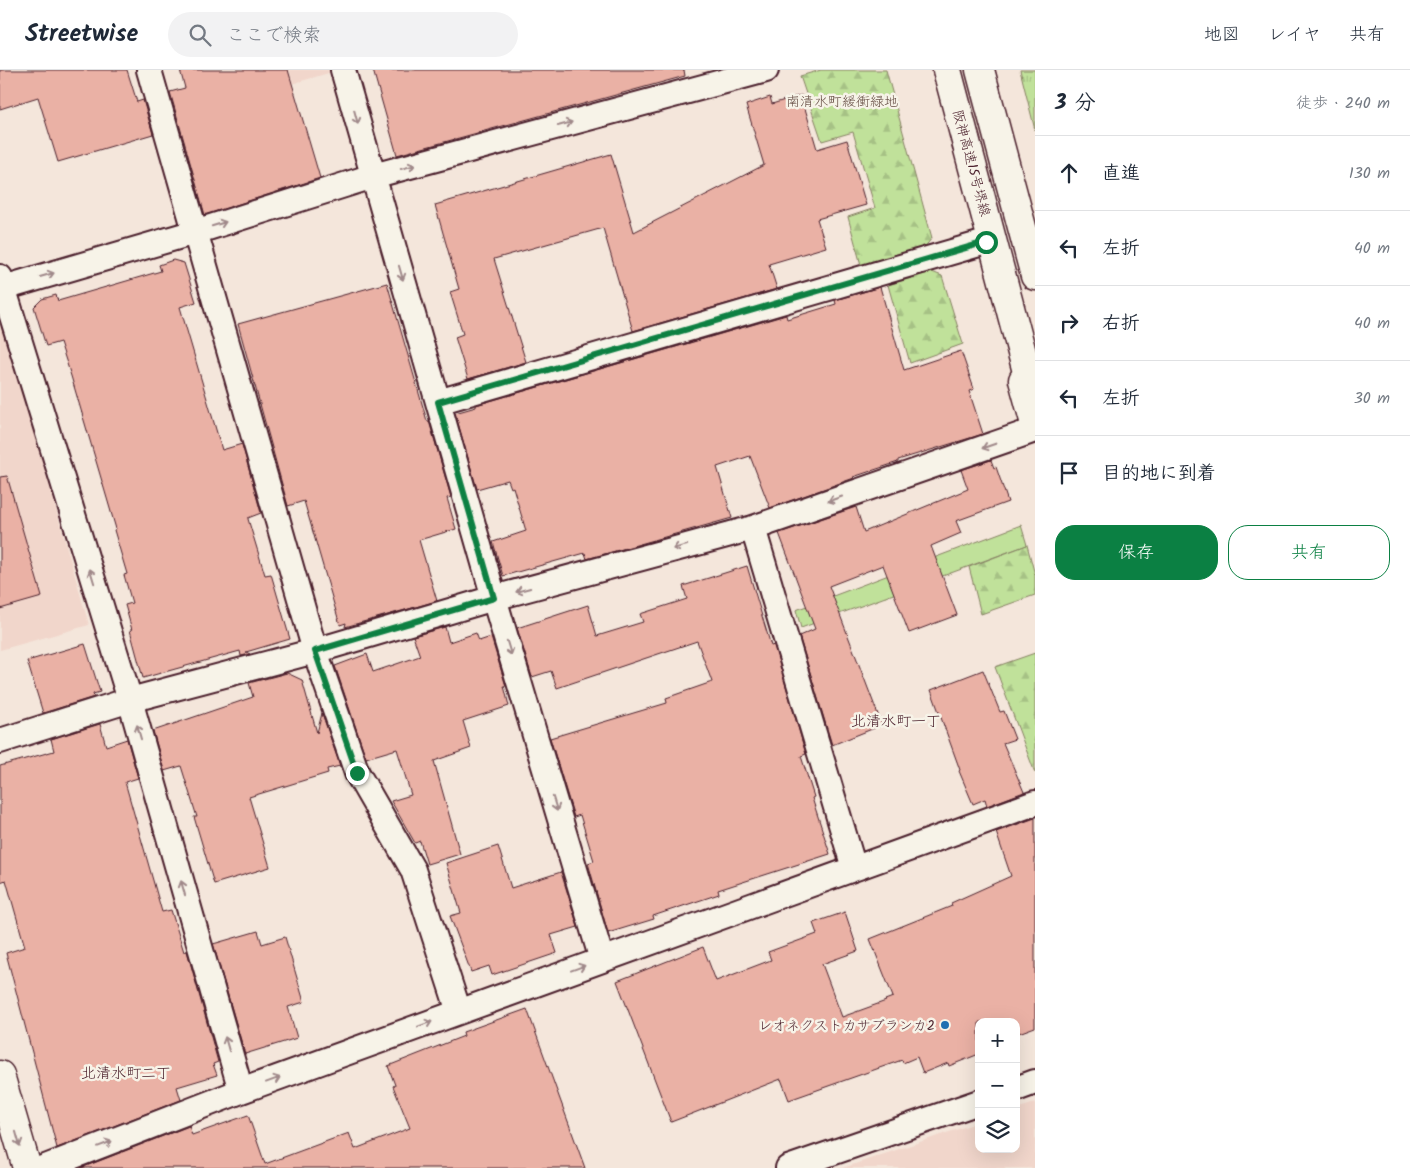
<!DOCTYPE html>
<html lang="ja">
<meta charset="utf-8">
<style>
:root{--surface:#fff;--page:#f2f2f3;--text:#1f2937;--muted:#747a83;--line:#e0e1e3;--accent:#0b8043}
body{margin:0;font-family:Kalam,"Klee One",sans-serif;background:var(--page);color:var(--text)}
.controls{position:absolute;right:15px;bottom:15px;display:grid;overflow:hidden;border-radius:10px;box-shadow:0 5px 20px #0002}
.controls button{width:45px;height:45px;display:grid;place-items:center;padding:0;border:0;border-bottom:1px solid var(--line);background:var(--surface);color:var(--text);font:25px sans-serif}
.stop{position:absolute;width:15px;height:15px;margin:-11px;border:4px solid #0b8043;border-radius:50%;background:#fff}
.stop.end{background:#0b8043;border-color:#fff;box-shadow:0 1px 5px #0008}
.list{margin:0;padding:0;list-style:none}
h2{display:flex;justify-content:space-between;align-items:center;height:65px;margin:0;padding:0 20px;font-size:21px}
h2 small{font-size:16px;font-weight:400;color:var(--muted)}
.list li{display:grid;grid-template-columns:32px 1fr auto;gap:15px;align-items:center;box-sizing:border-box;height:75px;padding:0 20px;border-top:1px solid var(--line)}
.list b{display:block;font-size:19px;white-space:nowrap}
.list em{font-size:16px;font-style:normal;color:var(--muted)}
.actions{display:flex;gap:10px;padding:15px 20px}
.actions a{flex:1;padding:11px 0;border:1px solid var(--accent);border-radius:20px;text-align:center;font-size:18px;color:var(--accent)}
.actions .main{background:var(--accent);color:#fff}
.icon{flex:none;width:28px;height:28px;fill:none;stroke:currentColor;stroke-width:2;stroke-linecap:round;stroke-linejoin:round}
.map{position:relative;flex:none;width:1035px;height:1098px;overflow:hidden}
header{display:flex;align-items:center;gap:30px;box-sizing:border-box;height:70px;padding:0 25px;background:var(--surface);border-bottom:1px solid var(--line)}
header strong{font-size:24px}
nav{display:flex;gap:28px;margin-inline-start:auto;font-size:18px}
.search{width:350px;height:45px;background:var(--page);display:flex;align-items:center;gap:12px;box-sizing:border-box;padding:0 18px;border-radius:28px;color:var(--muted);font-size:19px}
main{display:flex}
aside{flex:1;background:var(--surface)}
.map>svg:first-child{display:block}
.built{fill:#f1d6cb}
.grass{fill:#c0e19a;stroke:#858062}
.forest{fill:url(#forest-firs);stroke:#858062}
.park{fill:url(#park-tufts);stroke:#858062}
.building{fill:#eab1a5;stroke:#4a1f2b}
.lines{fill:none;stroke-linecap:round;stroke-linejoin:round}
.street-casing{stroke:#4a1f2b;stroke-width:28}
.secondary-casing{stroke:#4a1f2b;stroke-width:31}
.primary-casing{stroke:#4a1f2b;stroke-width:31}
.highway-casing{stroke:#4a1f2b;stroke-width:31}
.street{stroke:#f7f3e8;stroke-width:24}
.secondary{stroke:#f7f3e8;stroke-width:28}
.primary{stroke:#f7f3e8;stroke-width:28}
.highway{stroke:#f7f3e8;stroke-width:28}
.oneway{stroke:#a0898a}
.route{stroke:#0b8043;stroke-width:6}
.poi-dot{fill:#1f6fb2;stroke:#f7f3e8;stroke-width:2}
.labels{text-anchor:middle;stroke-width:5;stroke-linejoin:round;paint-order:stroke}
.park-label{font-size:14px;fill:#685047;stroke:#f7f3e8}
.street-label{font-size:14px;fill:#4a1f2b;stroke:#f7f3e8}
.poi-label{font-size:14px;fill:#4a1f2b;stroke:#f7f3e8;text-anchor:end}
.neighbourhood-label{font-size:15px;fill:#4a1f2b;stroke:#f7f3e8}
</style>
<header>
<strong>Streetwise</strong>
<div class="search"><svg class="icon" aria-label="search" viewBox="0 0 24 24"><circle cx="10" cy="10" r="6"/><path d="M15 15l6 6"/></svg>ここで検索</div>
<nav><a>地図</a><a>レイヤ</a><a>共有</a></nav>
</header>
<main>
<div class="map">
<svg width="1035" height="1098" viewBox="0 0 1035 1098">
<defs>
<pattern id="forest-firs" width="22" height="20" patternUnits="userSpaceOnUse" patternTransform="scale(1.25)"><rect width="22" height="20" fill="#c0e19a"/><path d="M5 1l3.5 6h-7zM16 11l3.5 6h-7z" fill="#a6c185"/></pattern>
<pattern id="park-tufts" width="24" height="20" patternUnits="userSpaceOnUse" patternTransform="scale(1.25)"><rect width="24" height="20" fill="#c0e19a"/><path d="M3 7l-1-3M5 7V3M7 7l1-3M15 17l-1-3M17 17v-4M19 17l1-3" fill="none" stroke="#a6c185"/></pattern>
</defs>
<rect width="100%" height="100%" fill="#f4e6db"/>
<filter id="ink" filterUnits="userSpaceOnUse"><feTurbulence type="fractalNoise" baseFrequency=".02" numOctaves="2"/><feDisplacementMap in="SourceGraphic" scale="10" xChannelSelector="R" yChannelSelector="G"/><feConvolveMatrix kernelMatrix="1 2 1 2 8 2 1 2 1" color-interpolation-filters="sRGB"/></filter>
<g filter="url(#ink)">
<path class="built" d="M246 0H331L332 2 254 25Z
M0 243 89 555 0 580Z
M1035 1033V1098H843L979 1052V1079H1016V1039Z"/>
<path class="grass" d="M1021 455 1027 475 801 558 796 540Z"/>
<path class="forest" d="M821 0H886L932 168 924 178 861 195 848 147 875 138 853 62 822 71 800 6Z
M932 202 942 206 963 274 910 293 888 215Z
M1027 475 1035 505V525L981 544 969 497Z
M1035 583V703L995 597Z"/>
<path class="park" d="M1020 0H1035V60Z"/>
<path class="building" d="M0 0H127L137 32 143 30 153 64 58 92 38 27 0 39Z
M180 0H288L320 108 205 145 170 22 185 18Z
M373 0H684L685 6 397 85Z
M801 25 817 79 847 70 866 135 817 149 826 177 769 194 777 219 633 261 603 158 494 189 526 292 468 309 455 267 463 264 450 222 459 219 435 135 611 84 634 162 764 95 746 35 770 27 772 34Z
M173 190 184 193 196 232 180 237 222 380 242 374 261 443 248 448V449L265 505 271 504 290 569 246 582 250 584 241 586 240 581 143 608 130 560H132L125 535 132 533 124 505 127 504 114 460 116 459 71 306 60 272 46 276 34 237 42 229 56 225 58 231 161 201 159 195Z
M387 213 427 351H429L451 427 447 428 456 459 419 470 437 531 345 557 346 553 340 555 304 431 288 436 238 254Z
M880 217 904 300 961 281 974 319 969 321 983 364 898 390V392L853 407 854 408 770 438 750 386 717 397 732 448 587 489 585 483 503 506 493 472 526 461 513 417 511 418 508 410 477 419 455 343 476 337V335L786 245 787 249 836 234 835 230Z
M991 390 994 398 996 397 1008 432 956 451 961 463 931 476 957 545 909 563 883 495 829 516 882 655 832 675 799 566 815 559 779 463 856 437 864 462 968 419 961 400Z
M7 406 42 527 0 539V407Z
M747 496 771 576 774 575 806 684 801 686 814 727 812 728 830 784 718 820 719 824 653 846 654 849 608 863 588 793 594 791 580 745 574 747 550 668 667 633 666 628 712 612 697 571 557 618 551 601 532 607 517 558 588 535 597 566 643 552 640 544 687 529 683 516Z
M445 557 449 572 476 563 479 571 491 567 506 616H504L509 636 463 651 471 678 434 691 460 784 427 794 420 771 415 773 391 731 411 725 397 679 366 688 335 596 367 584 373 602 420 586 413 566Z
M85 574 100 622 93 624 94 627 43 643 27 591Z
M983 600 1000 642 1004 641 1015 669 1003 673 1024 722 987 736 985 729 973 734 959 701 960 700 931 620Z
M287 603 302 610 317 663 322 643 340 696 327 699 328 703 249 727 270 797 214 814 194 747H197L181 696 164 701 153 661 253 627 249 613Z
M100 654 106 676 127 669 138 708 125 712 162 842 171 840 184 882 187 881 218 992 213 994 217 1005 177 1017 181 1030 57 1078 6 883 25 877 6 810 0 812V696L54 681 51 669Z
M1035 748V957L1016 964V952H979V984L949 996 948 993 923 1003 917 987 903 993 902 990 789 1030 781 1009 671 1052 617 911 703 877 716 911 771 890 768 882 817 864 813 853 845 842 858 881 822 894 842 947 886 931 885 930 893 927 870 869 952 836 951 833 1011 806 996 762Z
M498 776 511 818 561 802 578 857 551 865 557 883 492 905 489 896 471 902 450 846 461 843 446 793Z
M258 861 262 874 285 867 304 932 288 937 297 968 245 984 213 874Z
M527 939 585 1098H81L189 1056 192 1065 248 1045 265 1094 349 1063 355 1079 410 1058 393 1016 395 1015 388 996 464 966 463 962Z"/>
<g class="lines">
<g class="street-casing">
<path id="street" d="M149 0 315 581 357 703 413 800 459 942
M343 0 494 528 602 890
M0 207 130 630 241 1021
M0 219 195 162 373 106 766 0
M438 332 986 172
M753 458 854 798
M0 671 130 630 315 581 494 528 753 458 1035 360
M1016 1019 1035 1012
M43 1098 241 1021 1035 733
M788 1098 979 1032"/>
</g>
<g class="secondary-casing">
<path id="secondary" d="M1023 310 1035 354"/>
</g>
<g class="primary-casing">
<path id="primary" d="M0 1005 27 1098"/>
</g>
<g class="highway-casing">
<path id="highway" d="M947 0 1035 332
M980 0 1035 206"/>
</g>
<use href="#street" class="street"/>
<use href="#secondary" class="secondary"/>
<use href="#primary" class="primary"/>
<use href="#highway" class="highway"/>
</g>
<defs><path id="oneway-shaft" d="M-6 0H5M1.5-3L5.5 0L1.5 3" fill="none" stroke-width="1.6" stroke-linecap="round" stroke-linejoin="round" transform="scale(1.25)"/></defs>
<g class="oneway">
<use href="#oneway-shaft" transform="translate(356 47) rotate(75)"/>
<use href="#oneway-shaft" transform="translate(565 54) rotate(-15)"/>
<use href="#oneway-shaft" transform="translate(408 97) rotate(-15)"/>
<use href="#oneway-shaft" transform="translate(219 154) rotate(-17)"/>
<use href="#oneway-shaft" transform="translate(401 203) rotate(74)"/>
<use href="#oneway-shaft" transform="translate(47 205) rotate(-16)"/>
<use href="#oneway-shaft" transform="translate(989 376) rotate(161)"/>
<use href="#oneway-shaft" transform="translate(835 429) rotate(161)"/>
<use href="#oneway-shaft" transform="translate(680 477) rotate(165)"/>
<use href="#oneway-shaft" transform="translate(92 506) rotate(-107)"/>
<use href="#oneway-shaft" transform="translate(523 520) rotate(165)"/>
<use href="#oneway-shaft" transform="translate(509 578) rotate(73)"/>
<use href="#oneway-shaft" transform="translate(139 662) rotate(-106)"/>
<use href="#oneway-shaft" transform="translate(555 734) rotate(73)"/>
<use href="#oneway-shaft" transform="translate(183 818) rotate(-106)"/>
<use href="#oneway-shaft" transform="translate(578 898) rotate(-20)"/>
<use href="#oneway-shaft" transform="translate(425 954) rotate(-20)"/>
<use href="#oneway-shaft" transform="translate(227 974) rotate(-106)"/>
<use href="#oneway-shaft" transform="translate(273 1010) rotate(-20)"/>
<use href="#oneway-shaft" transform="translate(18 1069) rotate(74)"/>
<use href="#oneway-shaft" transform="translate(105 1074) rotate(-21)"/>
</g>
</g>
<g class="lines" filter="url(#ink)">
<path class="route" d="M357 703 315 581 494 528 438 332 986 172"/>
</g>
<circle class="poi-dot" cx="945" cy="955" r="5"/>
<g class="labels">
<g class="park-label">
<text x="842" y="36">南清水町緩衝緑地</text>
</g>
<g class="street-label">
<text transform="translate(972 93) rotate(75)" y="5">阪神高速15号堺線</text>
</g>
<g class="poi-label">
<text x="935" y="960">レオネクストカサブランカ2</text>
</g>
<g class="neighbourhood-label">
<text x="896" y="656">北清水町一丁</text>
<text x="126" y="1008">北清水町二丁</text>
</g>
</g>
</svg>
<div class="controls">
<button>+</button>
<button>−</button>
<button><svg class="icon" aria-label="layers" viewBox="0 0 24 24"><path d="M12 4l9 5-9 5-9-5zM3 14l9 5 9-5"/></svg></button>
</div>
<div class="stop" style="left:986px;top:172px"></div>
<div class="stop end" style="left:357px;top:703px"></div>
</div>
<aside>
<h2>3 分<small>徒歩 · 240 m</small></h2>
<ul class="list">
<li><svg class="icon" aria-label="ahead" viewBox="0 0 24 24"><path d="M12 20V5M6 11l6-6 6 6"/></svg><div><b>直進</b></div><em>130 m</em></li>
<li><svg class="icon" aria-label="left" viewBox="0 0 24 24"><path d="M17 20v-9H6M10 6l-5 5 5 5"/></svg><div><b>左折</b></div><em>40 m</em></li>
<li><svg class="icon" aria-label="right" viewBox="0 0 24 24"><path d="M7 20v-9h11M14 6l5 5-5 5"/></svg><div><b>右折</b></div><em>40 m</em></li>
<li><svg class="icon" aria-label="left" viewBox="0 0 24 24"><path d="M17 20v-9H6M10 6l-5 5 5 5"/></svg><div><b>左折</b></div><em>30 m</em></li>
<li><svg class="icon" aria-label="arrive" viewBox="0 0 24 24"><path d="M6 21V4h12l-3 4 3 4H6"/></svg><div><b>目的地に到着</b></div></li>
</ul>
<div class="actions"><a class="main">保存</a><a>共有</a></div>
</aside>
</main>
